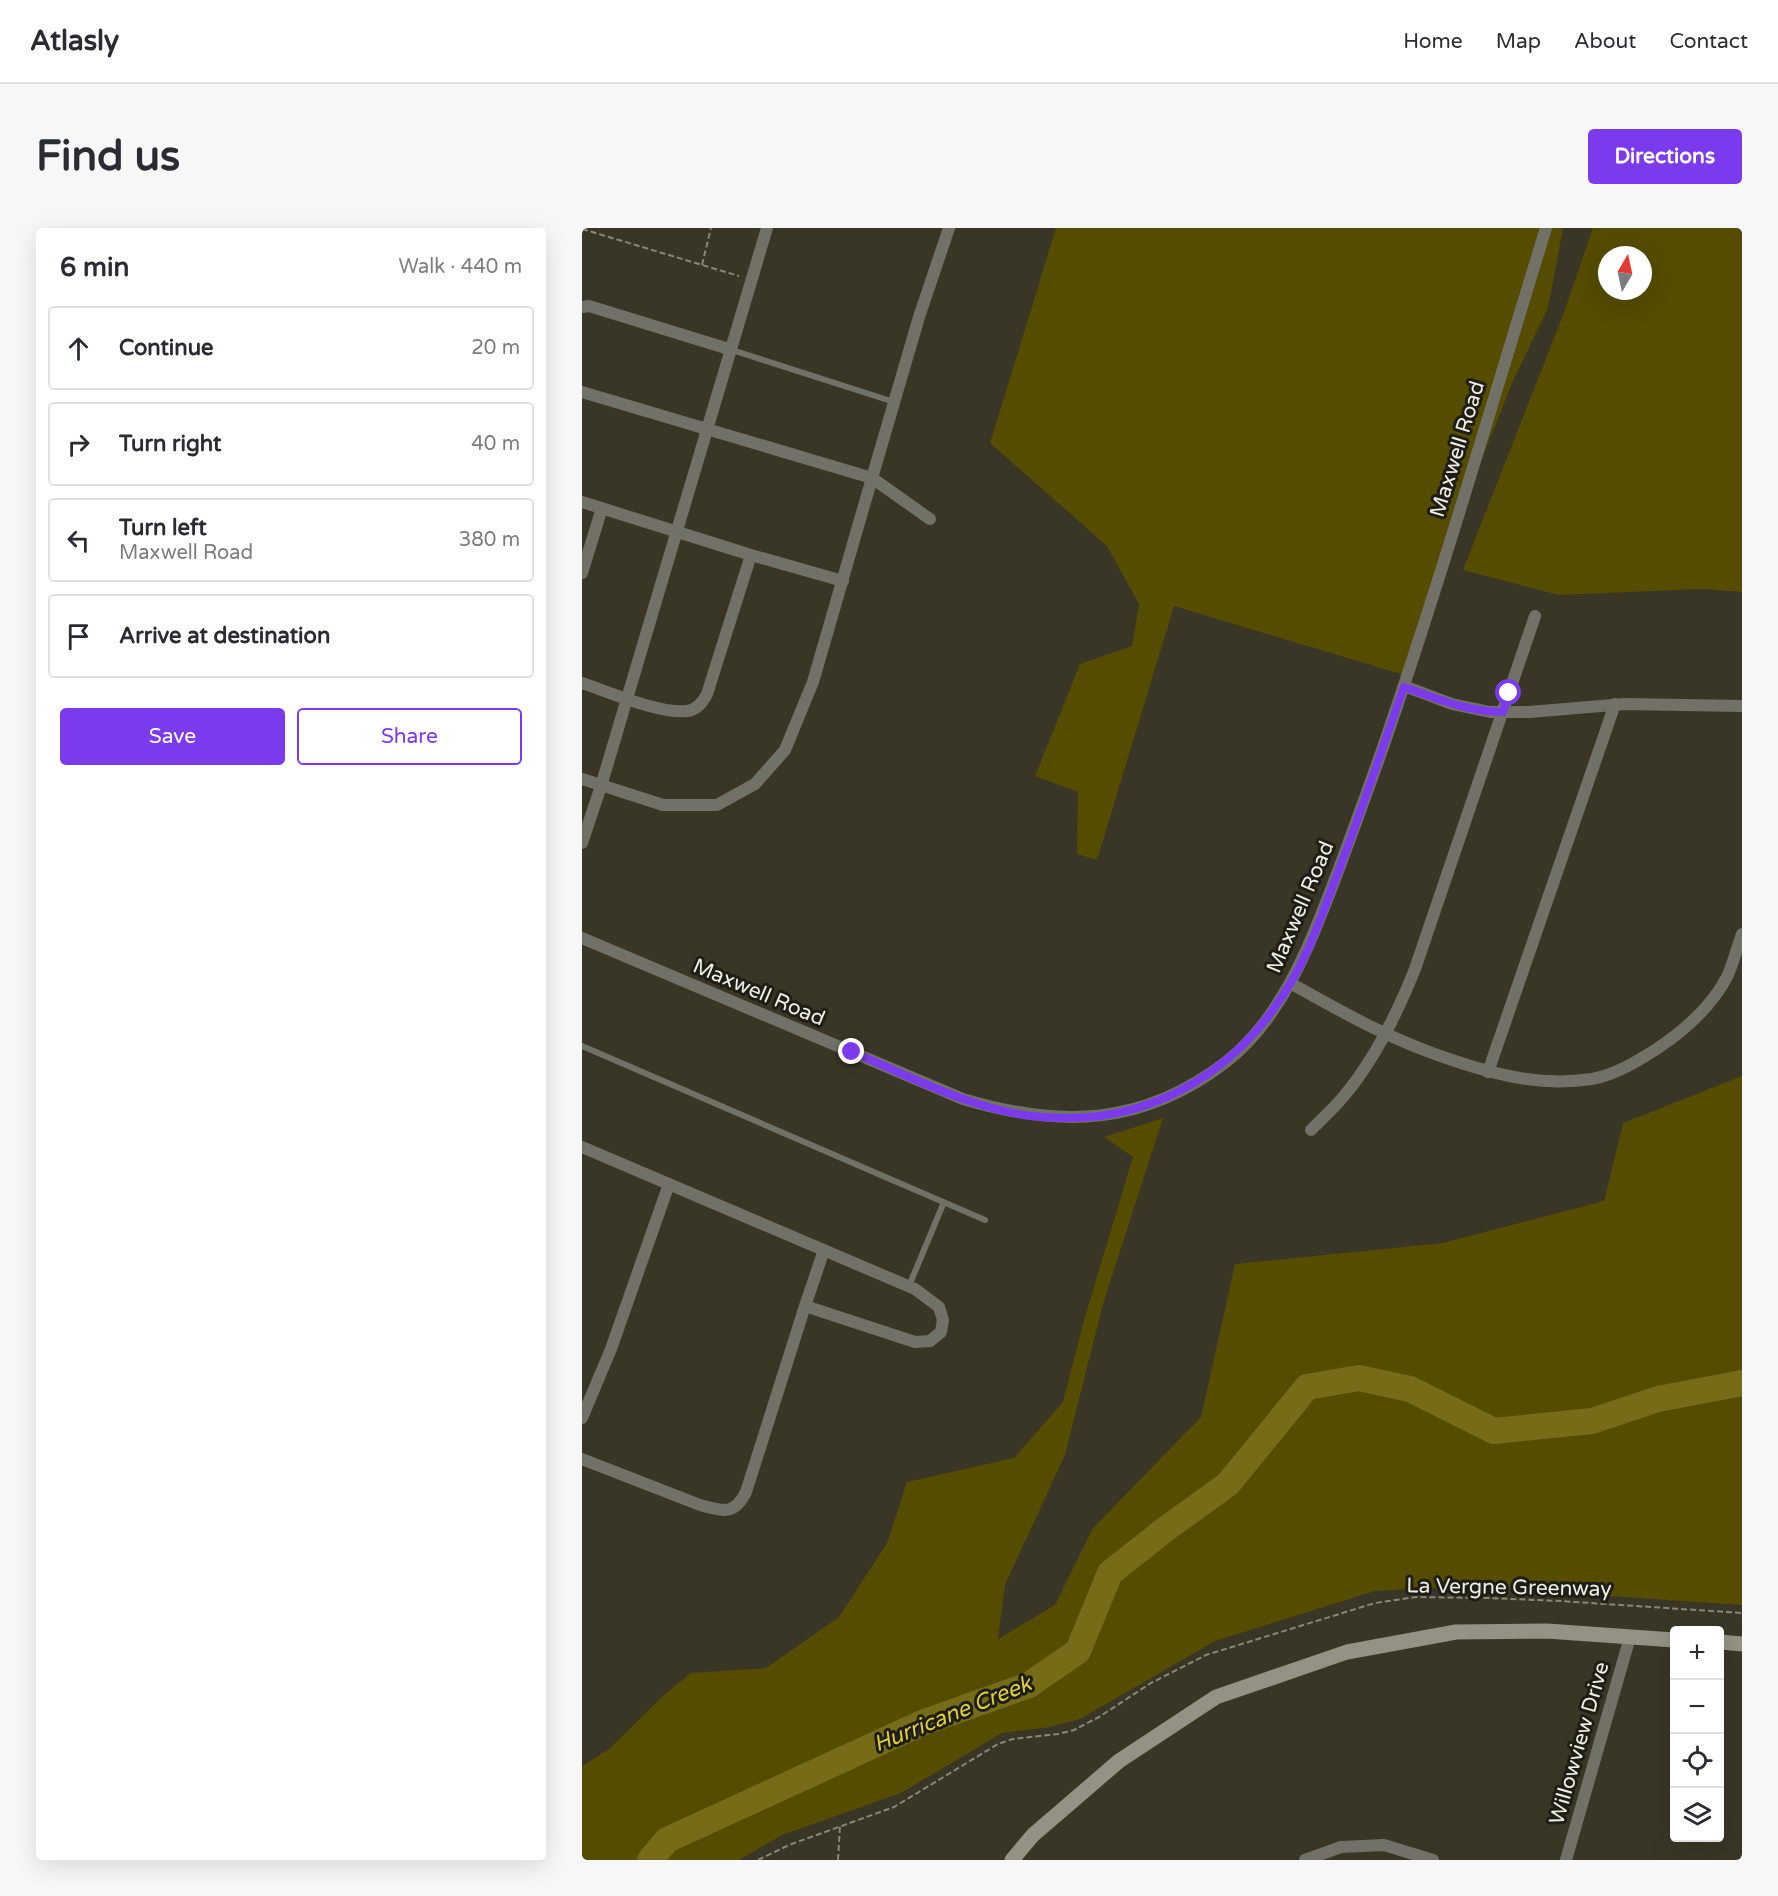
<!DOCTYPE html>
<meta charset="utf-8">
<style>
:root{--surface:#fff;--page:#f7f7f7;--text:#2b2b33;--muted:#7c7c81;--line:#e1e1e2;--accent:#7c3aed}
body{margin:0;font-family:"Varela Round",sans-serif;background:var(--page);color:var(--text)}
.controls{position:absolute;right:18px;bottom:18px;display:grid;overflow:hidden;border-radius:6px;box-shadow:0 6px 24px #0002}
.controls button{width:54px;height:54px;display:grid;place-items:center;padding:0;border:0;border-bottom:2px solid var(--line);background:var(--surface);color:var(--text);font:30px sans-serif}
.compass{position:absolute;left:1016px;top:18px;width:54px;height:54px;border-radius:50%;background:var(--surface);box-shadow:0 6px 24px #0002;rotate:9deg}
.stop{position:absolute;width:18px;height:18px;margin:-14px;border:4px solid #7c3aed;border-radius:50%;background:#fff}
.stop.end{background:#7c3aed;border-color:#fff;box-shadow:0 2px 6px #0008}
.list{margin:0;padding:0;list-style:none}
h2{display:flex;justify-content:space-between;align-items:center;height:78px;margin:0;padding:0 24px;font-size:26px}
h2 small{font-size:20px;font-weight:400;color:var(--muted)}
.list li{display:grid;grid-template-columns:39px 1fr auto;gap:18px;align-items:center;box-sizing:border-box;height:84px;margin:0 12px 12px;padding:0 12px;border:2px solid var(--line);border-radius:6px}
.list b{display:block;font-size:22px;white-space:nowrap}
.list p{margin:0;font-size:20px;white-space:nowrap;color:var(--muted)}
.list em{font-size:20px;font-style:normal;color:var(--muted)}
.actions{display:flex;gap:12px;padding:18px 24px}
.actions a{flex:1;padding:14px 0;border:2px solid var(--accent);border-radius:6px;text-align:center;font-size:21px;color:var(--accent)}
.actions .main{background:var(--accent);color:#fff}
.icon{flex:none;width:33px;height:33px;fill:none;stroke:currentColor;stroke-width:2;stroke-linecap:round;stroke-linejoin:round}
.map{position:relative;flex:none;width:1160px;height:1632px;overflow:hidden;border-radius:6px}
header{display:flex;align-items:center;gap:36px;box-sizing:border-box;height:84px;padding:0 30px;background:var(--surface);border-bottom:2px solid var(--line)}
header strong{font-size:28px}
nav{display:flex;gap:33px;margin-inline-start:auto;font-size:21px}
.intro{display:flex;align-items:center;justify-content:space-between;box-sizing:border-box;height:144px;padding:0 36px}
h1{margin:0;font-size:42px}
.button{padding:15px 27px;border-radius:6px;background:var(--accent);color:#fff;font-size:21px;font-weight:700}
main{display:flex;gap:36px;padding:0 36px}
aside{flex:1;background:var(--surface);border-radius:6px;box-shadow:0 6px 24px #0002}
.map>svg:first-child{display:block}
.green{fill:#554c00;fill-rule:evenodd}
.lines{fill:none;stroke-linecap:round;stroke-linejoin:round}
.river{stroke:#766c18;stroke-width:26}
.path{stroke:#898779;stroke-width:2;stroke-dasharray:6 3;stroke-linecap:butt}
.service{stroke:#727168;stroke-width:6}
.minor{stroke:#727168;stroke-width:12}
.secondary{stroke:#939284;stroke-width:15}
.route{stroke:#7c3aed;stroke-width:8}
.labels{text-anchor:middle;stroke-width:6;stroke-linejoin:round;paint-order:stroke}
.street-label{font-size:21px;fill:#f0efe4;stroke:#1e1e16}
.water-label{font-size:22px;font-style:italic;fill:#e0ce41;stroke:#1e1e16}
</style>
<header>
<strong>Atlasly</strong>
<nav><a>Home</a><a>Map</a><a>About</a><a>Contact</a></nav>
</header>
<div class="intro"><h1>Find us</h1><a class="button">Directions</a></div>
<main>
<aside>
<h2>6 min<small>Walk · 440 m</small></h2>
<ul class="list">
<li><svg class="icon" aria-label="ahead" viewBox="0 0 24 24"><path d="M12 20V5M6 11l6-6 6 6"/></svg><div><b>Continue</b></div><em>20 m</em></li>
<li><svg class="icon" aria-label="right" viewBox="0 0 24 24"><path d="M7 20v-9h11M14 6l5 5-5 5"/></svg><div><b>Turn right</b></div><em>40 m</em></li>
<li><svg class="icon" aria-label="left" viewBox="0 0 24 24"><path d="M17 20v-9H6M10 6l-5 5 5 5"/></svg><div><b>Turn left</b><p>Maxwell Road</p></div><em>380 m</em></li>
<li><svg class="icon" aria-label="arrive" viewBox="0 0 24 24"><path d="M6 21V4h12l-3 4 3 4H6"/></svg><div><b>Arrive at destination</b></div></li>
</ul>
<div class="actions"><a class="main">Save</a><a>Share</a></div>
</aside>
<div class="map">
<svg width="1160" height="1632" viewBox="0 0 1160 1632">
<rect width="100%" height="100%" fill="#393625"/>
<path class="green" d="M474 0H981L966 80 931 153 889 258 822 447 592 378 515 632 495 626 496 564 453 548 498 436 550 418 557 376 525 318 408 215Z
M1011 0H1160V364L1120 361 977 367 881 342 981 87ZM1025 27H1061V63H1025Z
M1160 848V1377L880 1358 793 1363 633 1413 498 1491 468 1499 420 1505 319 1565 200 1607 157 1632H0V1538L27 1521 83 1466 109 1445 184 1440 257 1389 305 1315 325 1254 432 1230 481 1174 502 1092 551 929 522 909 581 890 521 1076 483 1227 423 1357 416 1411 473 1377 511 1300 619 1189 653 1036 861 1015 1022 973 1041 895Z"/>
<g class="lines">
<path class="river" d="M68 1632 85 1612 340 1495 447 1457 496 1423 528 1345 585 1300 646 1256 725 1159 777 1150 828 1161 912 1203 1010 1193 1076 1171 1160 1155"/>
<path class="path" d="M0 1 157 48
M120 37 129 0
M176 1632 207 1617 312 1579 416 1516 431 1511 476 1506 492 1502 517 1489 569 1455 624 1427 793 1375 834 1369 905 1370 978 1373 1160 1385
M256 1632 258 1598"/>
<path class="service" d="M150 122 312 174
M0 818 403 992
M327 1058 362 974"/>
<path class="minor" d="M0 79 7 78 150 122
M0 164 290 250 231 454 203 522 173 556 135 577H81L0 551
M0 274 169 327 125 466C121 474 115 482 105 483 77 486 27 464 0 455
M348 291 290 250 337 89 367 0
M169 327 261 353
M0 345 20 280
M822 458 870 476 908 484H947L1043 476 1160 478
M0 615 19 558 185 0
M0 710 381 871C478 900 561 898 644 834 699 791 726 721 750 659 767 614 783 570 799 525 859 352 910 175 964 0
M708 755C765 787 813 814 876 834 922 849 962 858 1010 851 1033 847 1056 833 1076 820 1103 802 1129 779 1145 749 1151 736 1155 720 1160 706
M906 844 1033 476
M729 902C740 891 752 880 762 868 793 831 815 786 833 741L953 388
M0 919 333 1061 357 1079 361 1092 359 1104 348 1113 333 1114 223 1078 164 1264C152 1288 141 1283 118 1277L0 1231
M223 1078 242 1022
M0 1190 29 1121 87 956
M723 1632 759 1619 802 1617 851 1632
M984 1632 1048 1409"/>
<path class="secondary" d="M1138 1414 1160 1416
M430 1632 451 1607 537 1533 634 1469 765 1424 874 1404 965 1403 1092 1412"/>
</g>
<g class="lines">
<path class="route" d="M270 824C328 848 386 880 449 888 577 903 676 833 727 719 737 696 746 671 755 647 779 585 800 521 822 459 854 470 886 484 921 484L927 465"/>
</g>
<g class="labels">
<g class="street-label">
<text transform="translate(875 221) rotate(-73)" y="7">Maxwell Road</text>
<text transform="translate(718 679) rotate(-67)" y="7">Maxwell Road</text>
<text transform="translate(177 764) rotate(23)" y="7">Maxwell Road</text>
<text transform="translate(927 1359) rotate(1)" y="7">La Vergne Greenway</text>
<text transform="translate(997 1515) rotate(-74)" y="7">Willowview Drive</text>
</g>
<g class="water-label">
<text transform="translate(370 1485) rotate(-22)" y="8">Hurricane Creek</text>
</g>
</g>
</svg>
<div class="controls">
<button>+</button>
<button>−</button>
<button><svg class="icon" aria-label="locate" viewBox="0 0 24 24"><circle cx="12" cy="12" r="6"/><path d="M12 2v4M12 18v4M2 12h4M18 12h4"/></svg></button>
<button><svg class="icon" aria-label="layers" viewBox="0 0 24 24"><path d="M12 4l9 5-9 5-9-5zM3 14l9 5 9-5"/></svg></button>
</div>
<svg class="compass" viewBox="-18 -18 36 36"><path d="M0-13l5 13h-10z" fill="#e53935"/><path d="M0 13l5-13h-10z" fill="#7c7c81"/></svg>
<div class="stop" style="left:927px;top:465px"></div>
<div class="stop end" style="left:270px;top:824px"></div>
</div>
</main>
